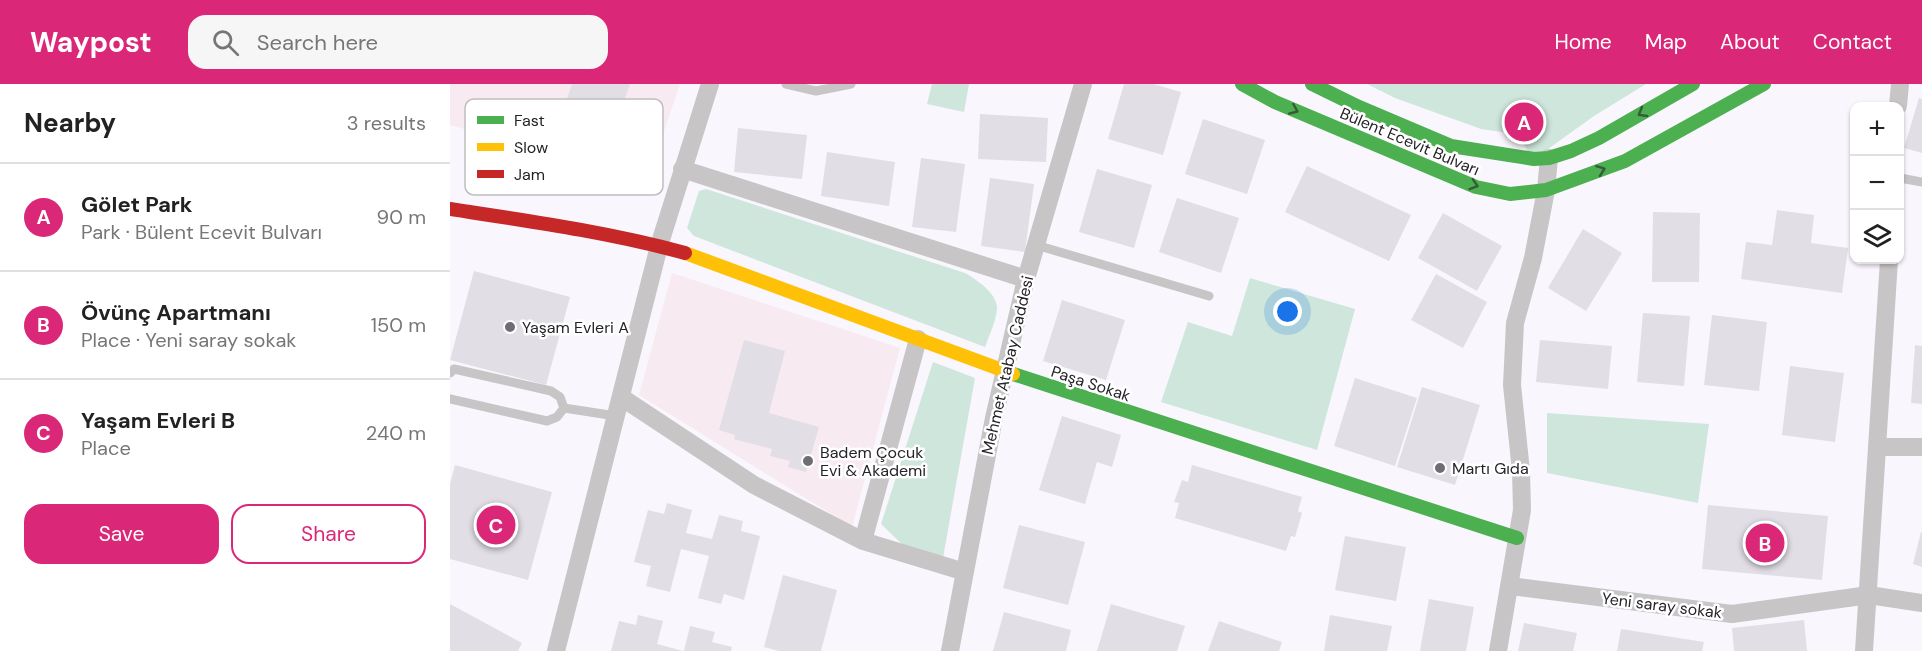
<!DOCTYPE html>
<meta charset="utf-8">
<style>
:root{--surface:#fff;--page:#f6f6f6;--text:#222;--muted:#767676;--line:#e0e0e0;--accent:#db2777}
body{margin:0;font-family:"DM Sans",sans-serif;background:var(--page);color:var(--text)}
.controls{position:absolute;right:18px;top:18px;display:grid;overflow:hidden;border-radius:12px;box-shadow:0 2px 4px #0004}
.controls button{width:54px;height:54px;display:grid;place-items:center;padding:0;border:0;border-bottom:2px solid var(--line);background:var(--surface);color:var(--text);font:30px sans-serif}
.you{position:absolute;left:838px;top:228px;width:21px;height:21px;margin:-15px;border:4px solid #fff;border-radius:50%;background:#1a73e8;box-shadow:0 0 0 9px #1a73e833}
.badge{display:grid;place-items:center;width:39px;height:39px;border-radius:50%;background:var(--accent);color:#fff;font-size:20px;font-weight:700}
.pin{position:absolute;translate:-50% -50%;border:3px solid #fff;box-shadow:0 2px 6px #0006}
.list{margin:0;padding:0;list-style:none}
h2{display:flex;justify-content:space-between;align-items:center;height:78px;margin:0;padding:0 24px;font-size:26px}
h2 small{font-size:20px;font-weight:400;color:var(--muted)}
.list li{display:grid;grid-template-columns:39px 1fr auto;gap:18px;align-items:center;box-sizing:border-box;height:108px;padding:0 24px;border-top:2px solid var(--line)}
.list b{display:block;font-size:22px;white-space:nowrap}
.list p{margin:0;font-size:20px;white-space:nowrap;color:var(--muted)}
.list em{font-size:20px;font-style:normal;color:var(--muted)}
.actions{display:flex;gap:12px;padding:18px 24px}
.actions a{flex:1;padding:14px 0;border:2px solid var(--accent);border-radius:18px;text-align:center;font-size:21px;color:var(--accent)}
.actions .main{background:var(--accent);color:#fff}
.icon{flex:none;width:33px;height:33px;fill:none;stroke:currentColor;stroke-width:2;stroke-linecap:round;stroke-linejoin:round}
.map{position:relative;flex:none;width:1472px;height:567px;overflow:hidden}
header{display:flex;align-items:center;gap:36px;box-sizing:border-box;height:84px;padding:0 30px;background:var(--accent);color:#fff}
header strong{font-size:28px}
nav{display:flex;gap:33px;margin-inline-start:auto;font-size:21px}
.search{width:420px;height:54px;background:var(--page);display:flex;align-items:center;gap:15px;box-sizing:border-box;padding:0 21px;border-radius:18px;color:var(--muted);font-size:22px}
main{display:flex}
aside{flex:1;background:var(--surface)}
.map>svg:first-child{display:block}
.education{fill:#f7eaf0}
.green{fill:#cee6db}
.building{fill:#e1dee6}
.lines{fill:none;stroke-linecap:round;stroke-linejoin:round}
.lane{stroke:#c7c5c6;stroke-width:9}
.street{stroke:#c7c5c6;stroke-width:18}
.fast{stroke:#4caf50;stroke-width:14}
.slow{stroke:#ffc107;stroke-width:14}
.jam{stroke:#c62828;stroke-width:14}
.oneway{stroke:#355b38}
.poi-dot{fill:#6f6d73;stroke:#fff;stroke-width:2}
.labels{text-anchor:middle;stroke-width:5;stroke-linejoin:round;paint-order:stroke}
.street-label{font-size:16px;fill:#252328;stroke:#fff}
.poi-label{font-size:16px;fill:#252328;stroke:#fff;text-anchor:start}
.key{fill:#fff;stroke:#bebdbe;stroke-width:1.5}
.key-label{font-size:16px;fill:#252328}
</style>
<header>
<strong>Waypost</strong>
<div class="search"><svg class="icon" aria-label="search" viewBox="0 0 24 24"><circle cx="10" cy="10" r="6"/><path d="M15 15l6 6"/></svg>Search here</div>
<nav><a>Home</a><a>Map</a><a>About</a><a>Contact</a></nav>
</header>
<main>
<aside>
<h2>Nearby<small>3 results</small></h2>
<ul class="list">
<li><span class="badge">A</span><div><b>Gölet Park</b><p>Park · Bülent Ecevit Bulvarı</p></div><em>90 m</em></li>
<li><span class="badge">B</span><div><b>Övünç Apartmanı</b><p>Place · Yeni saray sokak</p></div><em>150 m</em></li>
<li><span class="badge">C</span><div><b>Yaşam Evleri B</b><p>Place</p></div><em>240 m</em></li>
</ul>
<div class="actions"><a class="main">Save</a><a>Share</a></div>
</aside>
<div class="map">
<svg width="1472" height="567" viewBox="0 0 1472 567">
<rect width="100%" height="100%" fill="#f9f7fd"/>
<path class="education" d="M0 0H230L197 97 0 41Z
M222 189 450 264 402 443 189 311Z"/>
<path class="green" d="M482 0H519L514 28 477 20Z
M917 0H1196L1144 32 1084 75 1066 50 1031 45 945 14Z
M256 105 515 189C527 196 548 210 547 225 546 237 539 252 535 263L244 152 237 144 249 107Z
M800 194 905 225 867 366 711 318 738 238 782 252Z
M483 278 525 294 493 474 455 463 431 440Z
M1097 329 1259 340 1248 419 1097 389Z"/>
<path class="building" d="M122 0H180L169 32 117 15Z
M674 0H703L731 8 713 71 658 55Z
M1469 14 1472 15V69L1454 64Z
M530 30 598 34 596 78 528 75Z
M753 35 815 56 797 110 735 90Z
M288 44 357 51 352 95 284 88Z
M377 68 445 78 439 122 371 112Z
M471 74 515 80 506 148 462 143Z
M857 82 961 131 939 177 835 128Z
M647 85 702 101 684 164 629 148Z
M540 94 584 100 575 168 531 162Z
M727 114 789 134 771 189 709 168Z
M1327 126 1364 131 1361 159 1398 164 1392 209 1291 195 1296 158 1322 161Z
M1203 128 1250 129 1249 198H1202Z
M993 129 1052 162 1027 207 968 174Z
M1133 145 1172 169 1136 227 1098 204Z
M24 187 120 213 96 301 0 276Z
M986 190 1037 218 1013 264 961 236Z
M612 216 675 236 656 296 593 277Z
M1193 229 1240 232 1234 302 1187 298Z
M1262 231 1317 238 1309 307 1254 301Z
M294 256 335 267 319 329 369 343 356 388 338 383 340 377 320 372 322 365 284 355 285 351 269 346Z
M1090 256 1162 262 1158 305 1086 298Z
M1465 261 1472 262V320L1461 319Z
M1340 282 1394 289 1385 358 1332 351Z
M905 294 967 314 945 382 884 362Z
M972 303 1030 321 1005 401 947 383Z
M612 332 671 351 662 383 647 378 635 420 589 406Z
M5 381 102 408 78 496 0 475V400Z
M742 381 852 413 848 427 852 429 845 453 841 452 836 467 725 434 729 419 724 418 732 396 738 398Z
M217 419 242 426 236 449 262 455 269 431 293 437 291 447 310 452 294 516 274 510 271 520 248 514 259 472 231 465 220 508 196 502 201 482 184 478 198 426 214 430Z
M1258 421 1378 432 1372 496 1252 485Z
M569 441 635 458 618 521 553 504Z
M1471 448H1472V483L1463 480Z
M895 452 956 463 946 517 885 506Z
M333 491 387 506 371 567H329L314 563Z
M979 515 1024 523 1016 567H970Z
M0 520 72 559 68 567H0Z
M661 520 735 542 727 567H647Z
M554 528 621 546 616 567H543Z
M188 531 213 537 207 560 233 567H161L169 537 186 541Z
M880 531 942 542 937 567H874Z
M1354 536 1357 567H1284L1282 544Z
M769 537 832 558 829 567H758Z
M1074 539 1127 549 1123 567H1068Z
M240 542 265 548 262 558 282 563 281 567H234Z
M1171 545 1254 558 1252 567H1167Z"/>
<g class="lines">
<path class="lane" d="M336 0 366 7 401 0
M1450 94 1472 98
M586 161 759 212
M0 289 4 285 101 307 110 313 114 324 166 332
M0 315 97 337 107 333 114 324"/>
<path class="street" d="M1448 22 1450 0
M232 85 576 195
M171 313 304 401 413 457 515 488
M1428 363H1472
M413 457 468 255
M1060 502 1282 530 1419 511 1472 519
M106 567 209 162 260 0
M500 567 544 334 576 195 633 0
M1048 567 1072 426 1071 387 1062 301 1065 239 1083 174 1096 106 1099 74
M1414 567 1439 176"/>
<path class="fast" d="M792 0 825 18 1026 103 1060 110 1096 106 1175 77 1314 0
M862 0 909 23 1001 62 1084 75 1099 74 1121 67 1149 54 1243 0
M563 290 1067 454"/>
<path class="slow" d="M235 169 563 290"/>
<path class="jam" d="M0 125C78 137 158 148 235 169"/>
</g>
<defs><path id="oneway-chevron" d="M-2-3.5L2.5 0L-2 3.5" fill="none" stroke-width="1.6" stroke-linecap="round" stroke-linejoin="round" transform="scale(1.5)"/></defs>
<g class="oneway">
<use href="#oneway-chevron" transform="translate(844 26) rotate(23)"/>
<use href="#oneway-chevron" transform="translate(1192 29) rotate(150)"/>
<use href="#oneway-chevron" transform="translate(1151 86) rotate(-20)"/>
<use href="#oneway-chevron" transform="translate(1024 101) rotate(18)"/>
</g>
<g class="poi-dot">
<circle cx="60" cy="243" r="6"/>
<circle cx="358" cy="377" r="6"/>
<circle cx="990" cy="384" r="6"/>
</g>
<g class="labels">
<g class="street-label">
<text transform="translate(960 57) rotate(23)" y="6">Bülent Ecevit Bulvarı</text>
<text transform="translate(557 281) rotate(-77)" y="6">Mehmet Atabay Caddesi</text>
<text transform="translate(641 299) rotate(18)" y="6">Paşa Sokak</text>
<text transform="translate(1212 521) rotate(7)" y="6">Yeni saray sokak</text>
</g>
<g class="poi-label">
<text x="72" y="249">Yaşam Evleri A</text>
<text x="370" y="374">Badem Çocuk<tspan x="370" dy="18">Evi &amp; Akademi</tspan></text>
<text x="1002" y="390">Martı Gıda</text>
</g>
</g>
<rect x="15" y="15" width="198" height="96" rx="9" class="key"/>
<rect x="27" y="32" width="27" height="8" fill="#4caf50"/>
<rect x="27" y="59" width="27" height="8" fill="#ffc107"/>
<rect x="27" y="86" width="27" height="8" fill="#c62828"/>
<g class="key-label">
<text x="64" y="42">Fast</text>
<text x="64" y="69">Slow</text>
<text x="64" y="96">Jam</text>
</g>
</svg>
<div class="controls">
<button>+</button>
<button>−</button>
<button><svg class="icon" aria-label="layers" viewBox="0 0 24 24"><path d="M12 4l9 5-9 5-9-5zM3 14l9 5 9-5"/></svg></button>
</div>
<div class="you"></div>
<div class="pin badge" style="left:1074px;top:38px">A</div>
<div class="pin badge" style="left:1315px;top:459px">B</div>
<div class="pin badge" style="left:46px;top:441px">C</div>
</div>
</main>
